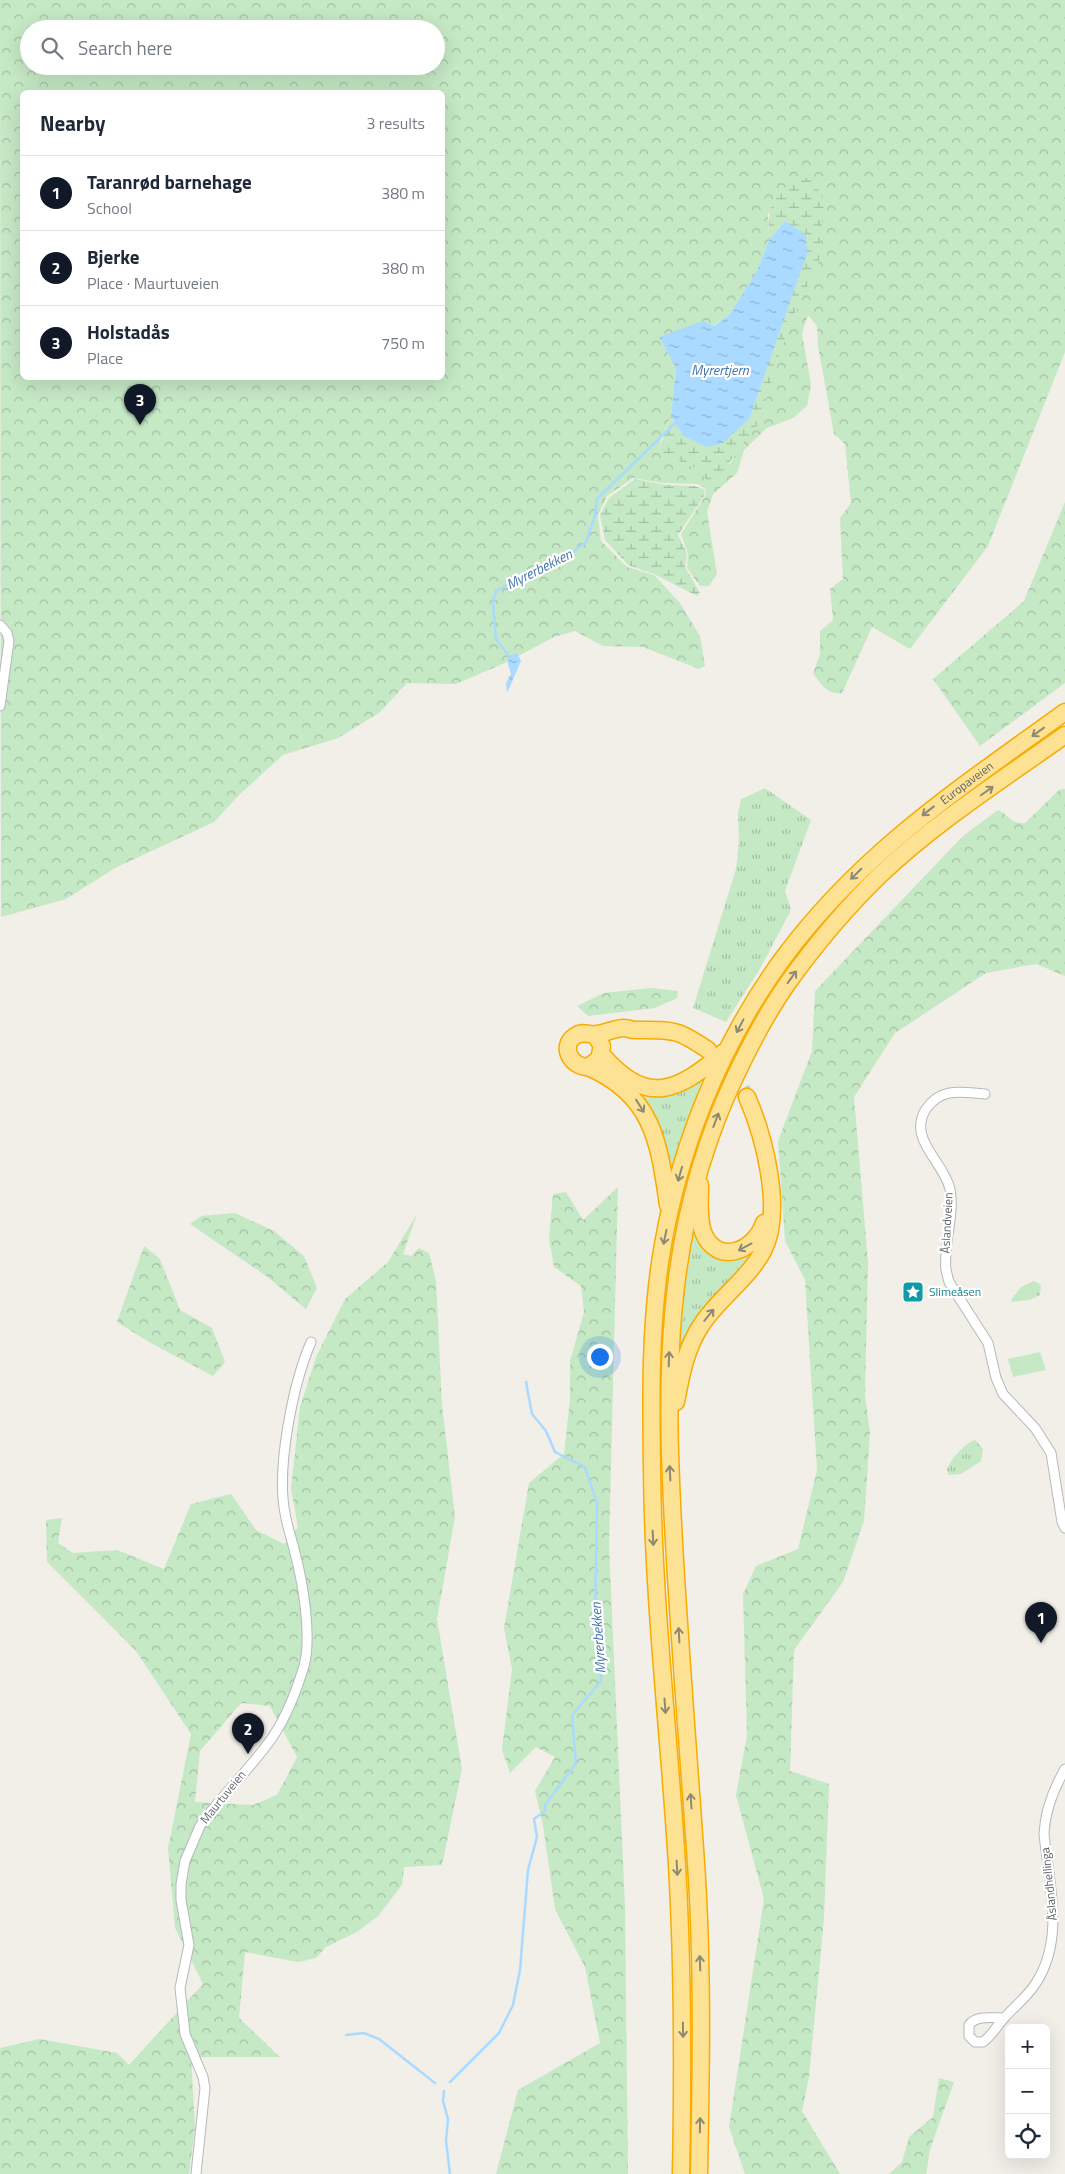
<!DOCTYPE html>
<meta charset="utf-8">
<style>
:root{--surface:#fff;--page:#f2f2f3;--text:#1f2937;--muted:#747a83;--line:#e0e1e3;--accent:#111827}
body{margin:0;font-family:"Titillium Web",sans-serif;background:var(--page);color:var(--text)}
.controls{position:absolute;right:15px;bottom:15px;display:grid;overflow:hidden;border-radius:8px;box-shadow:0 5px 20px #0002}
.controls button{width:45px;height:45px;display:grid;place-items:center;padding:0;border:0;border-bottom:1px solid var(--line);background:var(--surface);color:var(--text);font:25px sans-serif}
.you{position:absolute;left:599px;top:1356px;width:18px;height:18px;margin:-12px;border:4px solid #fff;border-radius:50%;background:#1a73e8;box-shadow:0 0 0 8px #1a73e833}
.badge{display:grid;place-items:center;width:32px;height:32px;border-radius:50%;background:var(--accent);color:#fff;font-size:16px;font-weight:700}
.pin{position:absolute;translate:-50% -41px;filter:drop-shadow(0 1px 2px #0008)}
.pin::after{content:'';position:absolute;top:26px;width:18px;height:15px;background:inherit;clip-path:polygon(0 0,100% 0,50% 100%)}
.list{margin:0;padding:0;list-style:none}
h2{display:flex;justify-content:space-between;align-items:center;height:65px;margin:0;padding:0 20px;font-size:21px}
h2 small{font-size:16px;font-weight:400;color:var(--muted)}
.list li{display:grid;grid-template-columns:32px 1fr auto;gap:15px;align-items:center;box-sizing:border-box;height:75px;padding:0 20px;border-top:1px solid var(--line)}
.list b{display:block;font-size:19px;white-space:nowrap}
.list p{margin:0;font-size:16px;white-space:nowrap;color:var(--muted)}
.list em{font-size:16px;font-style:normal;color:var(--muted)}
.icon{flex:none;width:28px;height:28px;fill:none;stroke:currentColor;stroke-width:2;stroke-linecap:round;stroke-linejoin:round}
.map{position:relative;flex:none;width:1065px;height:2174px;overflow:hidden}
.search{position:absolute;background:var(--surface);box-shadow:0 5px 20px #0002;left:20px;top:20px;width:425px;height:55px;display:flex;align-items:center;gap:12px;box-sizing:border-box;padding:0 18px;border-radius:28px;color:var(--muted);font-size:19px}
.panel{position:absolute;background:var(--surface);box-shadow:0 5px 20px #0002;left:20px;top:90px;width:425px;height:290px;border-radius:8px}
.map>svg:first-child{display:block}
.grass{fill:url(#grass-tufts)}
.forest{fill:url(#forest-crowns);fill-rule:evenodd}
.wetland{fill:url(#wetland-marsh)}
.green{fill:#c5e8c5}
.water{fill:url(#water-ripples)}
.lines{fill:none;stroke-linecap:round;stroke-linejoin:round}
.stream{stroke:#aadaff;stroke-width:2.5}
.highway-tunnel{stroke:#ccccc8;stroke-width:16;stroke-dasharray:16 8;stroke-linecap:butt}
.street-casing{stroke:#b5b8bc;stroke-width:11}
.highway-casing{stroke:#f9ab00;stroke-width:19}
.street{stroke:#fff;stroke-width:9}
.highway{stroke:#fde293;stroke-width:16}
.oneway{stroke:#8e8975}
.labels{text-anchor:middle;stroke-width:4.5;stroke-linejoin:round;paint-order:stroke}
.street-label{font-size:12px;fill:#5f6368;stroke:#fff}
.culture-label{font-size:12px;fill:#0d838f;stroke:#fff;text-anchor:start}
.water-label{font-size:14px;font-style:italic;fill:#4174aa;stroke:#fff}
</style>
<div class="map">
<svg width="1065" height="2174" viewBox="0 0 1065 2174">
<defs>
<pattern id="grass-tufts" width="24" height="20" patternUnits="userSpaceOnUse" patternTransform="scale(1.25)"><rect width="24" height="20" fill="#c5e8c5"/><path d="M3 7l-1-3M5 7V3M7 7l1-3M15 17l-1-3M17 17v-4M19 17l1-3" fill="none" stroke="#a3c0a4"/></pattern>
<pattern id="forest-crowns" width="20" height="18" patternUnits="userSpaceOnUse" patternTransform="scale(1.25)"><rect width="20" height="18" fill="#c5e8c5"/><path d="M2 6a3 3 0 1 1 6 0M12 15a3 3 0 1 1 6 0" fill="none" stroke="#a3c0a4"/></pattern>
<pattern id="wetland-marsh" width="20" height="14" patternUnits="userSpaceOnUse" patternTransform="scale(1.25)"><rect width="20" height="14" fill="#c5e8c5"/><path d="M1 5h8M5 5V1M11 12h8M15 12V8" fill="none" stroke="#a3c0a4"/></pattern>
<pattern id="water-ripples" width="26" height="14" patternUnits="userSpaceOnUse" patternTransform="scale(1.25)"><rect width="26" height="14" fill="#aadaff"/><path d="M2 4q2-2 4 0t4 0M15 11q2-2 4 0t4 0" fill="none" stroke="#8eb4d2"/></pattern>
</defs>
<rect width="100%" height="100%" fill="#f1efe8"/>
<path class="grass" d="M765 788 811 820 785 891 791 910 761 967 726 1022 693 1008 736 869 739 842 738 813 741 799Z
M704 1074 671 1169 669 1170 642 1093Z
M696 1220 708 1247 761 1241 678 1367 683 1296Z
M1034 1281 1041 1285 1040 1295 1029 1300 1012 1302 1011 1300 1021 1287Z
M975 1440 983 1449 981 1461 961 1474 949 1475 947 1470C949 1461 965 1443 975 1440Z"/>
<path class="forest" d="M0 0H1065V352L988 546 910 649 872 627 842 693C827 695 821 684 813 673L820 655V631L833 620 830 589 843 579 840 518 851 503 845 444 834 434 818 346 817 326 808 315 802 334 811 384 807 406 793 418 767 428 744 450 737 473 713 494 707 512 717 574 709 586H700L687 568 688 553 681 534 705 496 706 489 697 484 663 483 633 478 607 496 598 515 601 541 627 567 654 575 680 603 700 636 705 666 699 669 643 647 603 646 575 631 554 637 507 662 456 684 407 683 379 713 338 738 283 755 240 794 214 822 115 868 66 899 1 917ZM29 29H436V66H29ZM22 92H442V378H22ZM768 213 821 232 819 260 788 328 766 399V414L744 439 730 464 700 470 658 452 662 437 671 416 676 368 713 326 730 314 757 271 769 240Z
M1065 502V683L980 746 933 679 1024 601Z
M1065 789V976L1036 964 986 973 895 1033 854 1097 868 1263 865 1395 870 1433 864 1521 843 1582 794 1650 790 1771 829 1784 824 1918 809 2077 802 2111 840 2174H745L729 2127 764 1899 736 1795 747 1735 743 1594 756 1566 798 1549 817 1470 805 1280 785 1241 778 1141 812 1051 815 991 963 836 998 810C1008 814 1012 825 1025 823L1059 790Z
M651 988 678 991 677 998 655 1008 588 1016 577 1006 604 993Z
M618 1187 609 1545 625 1907 628 2174H496L518 2090 600 2043 585 1967 555 1909 543 1825 535 1791 555 1757 536 1747 510 1773 502 1750 512 1669 504 1628 529 1483 564 1454 570 1400V1361L584 1312 581 1286 554 1267 549 1238 553 1194 566 1192 583 1220Z
M235 1213 274 1231 304 1256 317 1288 306 1309 265 1275 190 1224 201 1216Z
M417 1214 403 1254 411 1256 419 1248 429 1253 436 1281 442 1405 455 1517 437 1619 462 1769 442 1865 404 1867 402 1885 378 1916 357 1932 326 1947 316 1958 298 1962 245 1952 239 2018 280 2057H191L195 2127 189 2174H0V2048L39 2039 117 2053 129 2065 203 1984 175 1928 168 1848 191 1734 136 1651 47 1562 46 1520 62 1518 58 1543 73 1553 117 1550 164 1569 191 1504 231 1494 256 1530 284 1544 298 1527 291 1489 300 1407 316 1357 345 1299 388 1262ZM241 1703 270 1706 297 1757 277 1795 253 1805 195 1802 200 1751Z
M144 1246 160 1259 180 1310 212 1328 225 1362 213 1376 149 1342 117 1322Z
M939 2078 954 2082 930 2149 926 2174H889L902 2162 909 2137 933 2117Z"/>
<path class="wetland" d="M798 177 813 179 824 201 819 261 788 328 766 399V414C746 437 731 463 711 486L700 470 658 452 671 416 683 436 785 221 769 240C768 207 770 198 798 177Z
M635 479 667 485 695 486 705 490 704 496 678 535 687 553 685 567 700 593 697 596 654 574 628 565 605 540 600 515 609 498Z"/>
<path class="green" d="M1040 1352 1046 1370 1013 1377 1008 1359Z"/>
<path class="water" d="M785 221 806 235 807 254 749 419 723 443 707 447 683 436 671 416 676 368 659 337 703 321 714 326 730 314 757 271 769 240Z
M517 653 521 661 507 693 506 683 511 674 508 664 509 656Z"/>
<g class="lines">
<path class="stream" d="M509 656 496 639 493 602 496 591 506 586 518 576 530 574 573 552 586 542 595 516 597 499 675 423
M346 2035 364 2033 379 2039 435 2083
M450 2082 499 2033 513 2005 520 1970 528 1870 537 1837 534 1819 545 1811V1805L576 1763 572 1715 601 1681 600 1648 595 1623 597 1503 585 1467 555 1452 546 1431 532 1414 526 1382
M444 2091 443 2101 448 2119 446 2141 450 2174"/>
<path class="highway-tunnel" d="M711 1053 728 1067 747 1097"/>
<g class="street-casing">
<path id="street" d="M0 625 7 633 9 641 0 706
M985 1094C961 1092 941 1087 926 1109 907 1139 944 1162 950 1189 955 1216 943 1243 946 1270L949 1282 988 1343 996 1378 1003 1394 1035 1428 1051 1453 1062 1522 1065 1528
M1004 2018C992 2018 976 2015 969 2025V2036L975 2042H983C993 2035 997 2025 1005 2017 1016 2005 1028 1996 1036 1983 1065 1938 1049 1884 1044 1834 1045 1810 1053 1790 1065 1769
M196 2174 205 2088 203 2077 185 2034 180 1988 189 1945 181 1900V1884L185 1861 200 1826C222 1794 252 1768 274 1735 287 1715 297 1689 304 1666 312 1637 303 1583 295 1553 292 1540 287 1526 285 1513 276 1468 293 1384 311 1342"/>
</g>
<g class="highway-casing">
<g id="highway">
<path d="M595 1035 602 1046 599 1059 588 1067C572 1067 559 1047 575 1036 584 1030 589 1036 597 1034 606 1033 615 1028 624 1028 628 1028 631 1030 635 1030 672 1030 676 1028 708 1050"/>
<path d="M602 1055C648 1107 677 1092 724 1052"/>
<path d="M588 1067C653 1095 659 1142 668 1205"/>
<path d="M700 1185C700 1200 698 1218 703 1232 717 1266 754 1252 764 1223"/>
<path d="M676 1402C681 1375 686 1347 702 1324 719 1298 748 1279 763 1251 784 1211 764 1136 747 1097"/>
<path id="s1" d="M681 2174C683 2071 683 1968 677 1865 669 1732 653 1600 652 1467 651 1399 650 1331 660 1263 676 1155 719 1045 784 957 863 851 960 788 1065 712"/>
<path d="M699 2174C701 2070 703 1966 696 1863 689 1762 681 1661 675 1560 665 1389 660 1233 736 1075 751 1043 767 1013 787 984 815 945 846 908 880 875 936 822 1002 780 1065 735"/>
</g>
</g>
<use href="#street" class="street"/>
<use href="#highway" class="highway"/>
</g>
<defs><path id="oneway-shaft" d="M-6 0H5M1.5-3L5.5 0L1.5 3" fill="none" stroke-width="1.6" stroke-linecap="round" stroke-linejoin="round" transform="scale(1.25)"/></defs>
<g class="oneway">
<use href="#oneway-shaft" transform="translate(1038 732) rotate(144)"/>
<use href="#oneway-shaft" transform="translate(987 791) rotate(-35)"/>
<use href="#oneway-shaft" transform="translate(928 811) rotate(142)"/>
<use href="#oneway-shaft" transform="translate(856 874) rotate(135)"/>
<use href="#oneway-shaft" transform="translate(792 977) rotate(-54)"/>
<use href="#oneway-shaft" transform="translate(740 1026) rotate(118)"/>
<use href="#oneway-shaft" transform="translate(640 1106) rotate(58)"/>
<use href="#oneway-shaft" transform="translate(716 1120) rotate(-69)"/>
<use href="#oneway-shaft" transform="translate(680 1174) rotate(106)"/>
<use href="#oneway-shaft" transform="translate(665 1237) rotate(102)"/>
<use href="#oneway-shaft" transform="translate(745 1247) rotate(152)"/>
<use href="#oneway-shaft" transform="translate(709 1315) rotate(-51)"/>
<use href="#oneway-shaft" transform="translate(669 1359) rotate(-88)"/>
<use href="#oneway-shaft" transform="translate(670 1473) rotate(-93)"/>
<use href="#oneway-shaft" transform="translate(653 1538) rotate(87)"/>
<use href="#oneway-shaft" transform="translate(679 1635) rotate(-93)"/>
<use href="#oneway-shaft" transform="translate(665 1706) rotate(86)"/>
<use href="#oneway-shaft" transform="translate(691 1801) rotate(-94)"/>
<use href="#oneway-shaft" transform="translate(677 1868) rotate(87)"/>
<use href="#oneway-shaft" transform="translate(700 1963) rotate(-92)"/>
<use href="#oneway-shaft" transform="translate(683 2030) rotate(89)"/>
<use href="#oneway-shaft" transform="translate(700 2125) rotate(-89)"/>
</g>
<defs>
<g id="sight-square" transform="scale(1.125)"><rect x="-9" y="-9" width="18" height="18" rx="4" fill="#0f9aa8" stroke="#fff"/><path d="M0-6L1.8-2.2L6-1.7L2.9 1.2L3.7 5.4L0 3.3L-3.7 5.4L-2.9 1.2L-6-1.7L-1.8-2.2Z" fill="#fff"/></g>
</defs>
<g fill-rule="evenodd">
<use href="#sight-square" x="913" y="1292"/>
</g>
<g class="labels">
<g class="street-label">
<text dy="4" stroke="none"><textPath href="#s1" startOffset="1499">Europaveien</textPath></text>
<text transform="translate(947 1223) rotate(-87)" y="4">Åslandveien</text>
<text transform="translate(223 1797) rotate(-51)" y="4">Maurtuveien</text>
<text transform="translate(1049 1884) rotate(-96)" y="4">Åslandhellinga</text>
</g>
<g class="culture-label">
<text x="929" y="1296">Slimeåsen</text>
</g>
<g class="water-label">
<text x="720" y="375">Myrertjern</text>
<text transform="translate(539 569) rotate(-27)" y="5">Myrerbekken</text>
<text transform="translate(598 1638) rotate(-94)" y="5">Myrerbekken</text>
</g>
</g>
</svg>
<div class="controls">
<button>+</button>
<button>−</button>
<button><svg class="icon" aria-label="locate" viewBox="0 0 24 24"><circle cx="12" cy="12" r="6"/><path d="M12 2v4M12 18v4M2 12h4M18 12h4"/></svg></button>
</div>
<div class="you"></div>
<div class="pin badge" style="left:1041px;top:1643px">1</div>
<div class="pin badge" style="left:248px;top:1754px">2</div>
<div class="pin badge" style="left:140px;top:425px">3</div>
<div class="search"><svg class="icon" aria-label="search" viewBox="0 0 24 24"><circle cx="10" cy="10" r="6"/><path d="M15 15l6 6"/></svg>Search here</div>
<section class="panel">
<h2>Nearby<small>3 results</small></h2>
<ul class="list">
<li><span class="badge">1</span><div><b>Taranrød barnehage</b><p>School</p></div><em>380 m</em></li>
<li><span class="badge">2</span><div><b>Bjerke</b><p>Place · Maurtuveien</p></div><em>380 m</em></li>
<li><span class="badge">3</span><div><b>Holstadås</b><p>Place</p></div><em>750 m</em></li>
</ul>
</section>
</div>
